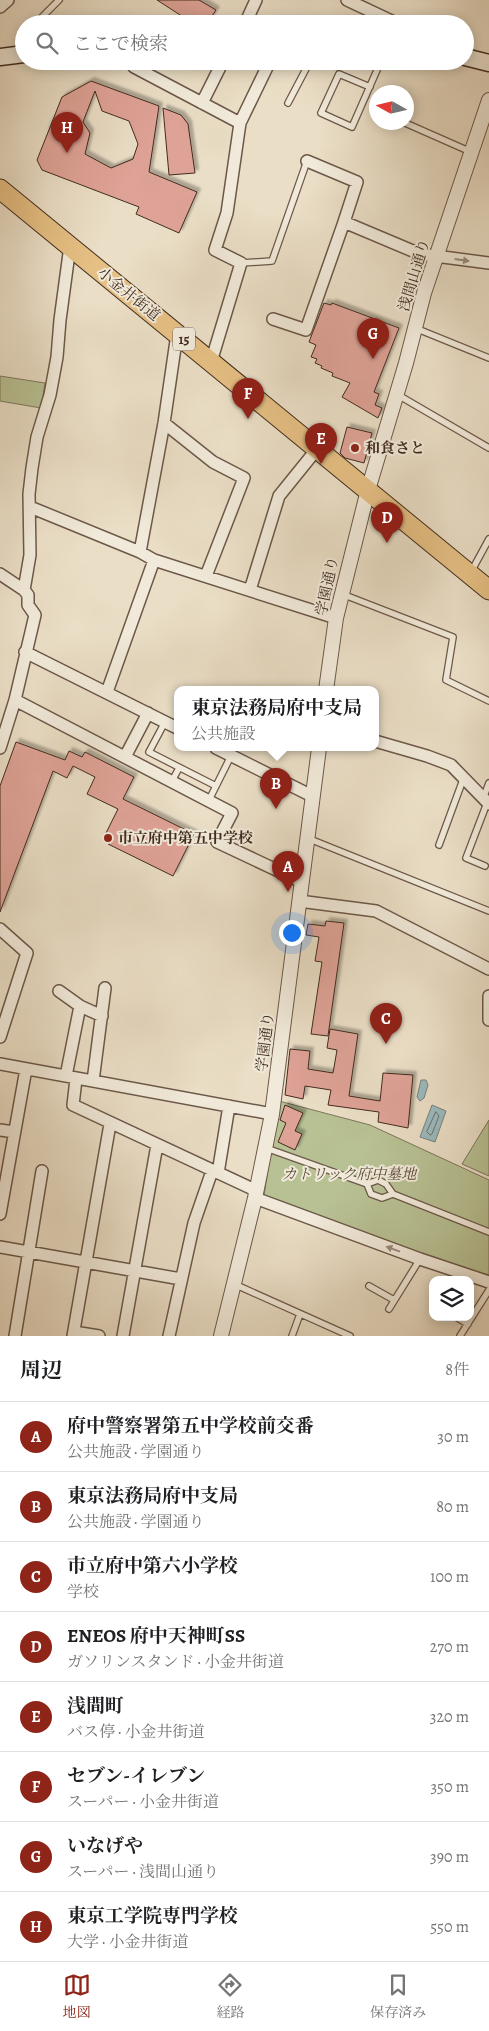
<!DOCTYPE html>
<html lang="ja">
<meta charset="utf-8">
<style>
:root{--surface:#fff;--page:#f6f6f6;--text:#202124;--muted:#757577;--line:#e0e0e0;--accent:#8f2418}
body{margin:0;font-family:Alegreya,"Noto Serif JP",serif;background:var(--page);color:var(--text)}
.controls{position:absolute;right:15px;bottom:15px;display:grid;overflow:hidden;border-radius:10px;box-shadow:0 2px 12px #0003}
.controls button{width:45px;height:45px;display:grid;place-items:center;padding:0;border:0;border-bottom:1px solid var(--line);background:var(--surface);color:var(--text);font:25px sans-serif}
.compass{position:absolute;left:369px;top:85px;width:45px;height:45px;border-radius:50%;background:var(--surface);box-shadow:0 2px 12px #0003;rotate:278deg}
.you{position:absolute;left:291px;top:932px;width:18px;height:18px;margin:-12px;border:4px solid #fff;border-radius:50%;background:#1a73e8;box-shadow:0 0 0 8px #1a73e833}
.badge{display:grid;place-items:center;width:32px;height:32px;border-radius:50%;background:var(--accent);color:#fff;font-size:16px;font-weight:700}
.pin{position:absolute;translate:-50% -41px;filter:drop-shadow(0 1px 2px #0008)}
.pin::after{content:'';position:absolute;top:26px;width:18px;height:15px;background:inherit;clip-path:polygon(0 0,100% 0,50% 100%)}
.popup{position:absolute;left:174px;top:686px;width:205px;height:65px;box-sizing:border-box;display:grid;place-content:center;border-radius:10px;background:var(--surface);filter:drop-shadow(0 1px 4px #0005);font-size:16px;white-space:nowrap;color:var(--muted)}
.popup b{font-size:19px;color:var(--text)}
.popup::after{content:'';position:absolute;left:50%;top:100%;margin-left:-10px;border:10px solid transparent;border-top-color:var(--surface)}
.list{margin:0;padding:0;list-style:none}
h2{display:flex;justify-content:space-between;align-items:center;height:65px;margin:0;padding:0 20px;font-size:21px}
h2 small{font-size:16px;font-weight:400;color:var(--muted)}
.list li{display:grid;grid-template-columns:32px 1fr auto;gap:15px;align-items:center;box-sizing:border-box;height:70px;padding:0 20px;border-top:1px solid var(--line)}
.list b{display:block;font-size:19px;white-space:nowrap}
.list p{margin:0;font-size:16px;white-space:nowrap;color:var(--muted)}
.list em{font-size:16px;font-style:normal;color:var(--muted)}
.icon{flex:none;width:28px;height:28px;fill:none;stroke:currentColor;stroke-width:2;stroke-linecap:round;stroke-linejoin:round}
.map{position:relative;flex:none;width:489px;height:1336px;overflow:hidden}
.search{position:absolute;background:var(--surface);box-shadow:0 2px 12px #0003;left:15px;right:15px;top:15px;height:55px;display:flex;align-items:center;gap:12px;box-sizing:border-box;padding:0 18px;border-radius:28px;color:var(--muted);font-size:19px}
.sheet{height:625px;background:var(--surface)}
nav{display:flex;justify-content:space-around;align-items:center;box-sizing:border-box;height:70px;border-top:1px solid var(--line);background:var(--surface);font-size:14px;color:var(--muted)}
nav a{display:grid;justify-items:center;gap:2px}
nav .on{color:var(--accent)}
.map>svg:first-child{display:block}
.green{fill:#b8c194;stroke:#7d765a}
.water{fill:#9bbabe;stroke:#77817e}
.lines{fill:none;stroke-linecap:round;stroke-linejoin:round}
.shore{stroke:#6e736e;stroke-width:1}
.building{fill:#dea296;stroke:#422c1f;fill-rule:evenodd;filter:url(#shadow)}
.service-casing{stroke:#6c5849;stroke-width:8}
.minor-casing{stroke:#6c5849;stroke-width:14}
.tertiary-casing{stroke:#6c5849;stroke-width:16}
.secondary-casing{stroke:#422c1f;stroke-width:19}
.primary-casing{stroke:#422c1f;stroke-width:21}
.service{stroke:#f1eada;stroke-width:5.5}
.minor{stroke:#f1eada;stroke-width:11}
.tertiary{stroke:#f1eada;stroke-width:14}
.secondary{stroke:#f1eada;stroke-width:16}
.primary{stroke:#e5bf83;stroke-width:19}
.oneway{fill:#9a8b7c}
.poi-dot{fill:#8f2418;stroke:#f1eada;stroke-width:2}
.labels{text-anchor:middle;stroke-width:4;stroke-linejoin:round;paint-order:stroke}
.shield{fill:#f1eada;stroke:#766557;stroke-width:1}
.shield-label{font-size:14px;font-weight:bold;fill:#422c1f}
.street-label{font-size:15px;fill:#422c1f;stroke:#f1eada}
.poi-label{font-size:15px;font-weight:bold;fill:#422c1f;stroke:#f1eada;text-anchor:start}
.park-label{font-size:15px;font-style:italic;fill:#5a4a36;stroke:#f1eada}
</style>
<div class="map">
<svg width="489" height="1336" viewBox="0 0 489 1336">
<defs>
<filter id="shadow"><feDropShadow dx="3.5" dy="-3.5" stdDeviation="1" flood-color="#0004"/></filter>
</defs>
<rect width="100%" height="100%" fill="#eadec6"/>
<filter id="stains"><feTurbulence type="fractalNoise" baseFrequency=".004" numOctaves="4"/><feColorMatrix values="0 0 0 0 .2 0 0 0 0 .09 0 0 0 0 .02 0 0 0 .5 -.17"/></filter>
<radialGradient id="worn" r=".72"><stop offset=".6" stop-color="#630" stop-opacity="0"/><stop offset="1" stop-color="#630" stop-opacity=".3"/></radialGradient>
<path class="green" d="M0 376 45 383 41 408 0 401Z
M279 1101 370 1125 489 1180V1278L263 1202Z
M489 1120V1176L462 1164Z"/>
<path class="water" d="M421 1080H426L428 1085 424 1098 420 1101 417 1097Z
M432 1105 446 1111 435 1142 420 1137Z"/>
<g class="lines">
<path class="shore" d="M436 1112 439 1116 432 1134 430 1135 427 1132Z"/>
</g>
<path class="building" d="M157 0H199L216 10 207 24H194Z
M91 81 159 106 149 172 197 192 179 233 136 214 139 207 42 170 37 160 62 97ZM95 91 102 111 129 121 138 144 133 159 111 168 85 154 90 133 83 122Z
M163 108 181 115 188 124 195 173 169 175Z
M324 303 331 305 332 303 399 328 374 392 379 394 375 405 382 408 378 418 342 397 350 383 332 376 333 373 321 368 322 366 315 363 317 359 311 357 316 345 309 342Z
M347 427 372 433 364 463 345 458 340 453Z
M16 742 65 760 69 751 82 757 85 752 134 777 123 799 194 834 173 876 108 844 112 836 106 833 118 809 87 794 95 777 73 766 67 778 53 771 0 912V786Z
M326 921 344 923 328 1036 311 1034 322 962 315 961 319 937 306 935 308 924 325 926Z
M330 1029 358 1034 349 1096 380 1101 383 1073 413 1075 408 1128 378 1122 379 1112 328 1105 331 1090 305 1086 303 1099 285 1095 290 1049 310 1051 308 1069 333 1073 337 1050 327 1048Z
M285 1105 303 1113 295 1131 302 1134 295 1150 278 1142 286 1123 280 1120Z"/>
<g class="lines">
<g class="service-casing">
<path id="service" d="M35 24 59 0
M370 87 339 74 321 113 352 127 381 61
M288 103 308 65 301 61
M403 122 471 152
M241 263 272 261 307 161
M415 328 489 358
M398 395 489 448
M471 572 489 539
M342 594 453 637 446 680 489 701
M165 722 149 752 216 786
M172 781 179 768
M483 799 489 783
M209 800 231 756
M307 838 489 911
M439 845 464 777
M485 866 466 858 487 803
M266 1148 367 1184 371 1194 382 1198 393 1194 489 1232
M367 1184 378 1180 386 1184 393 1194
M234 1284 350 1336
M369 1286 394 1300
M389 1309 420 1259
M456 1317 468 1324
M292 1336 300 1314
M460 1336 489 1290"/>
</g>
<g class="minor-casing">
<path id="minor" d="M347 0 398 24
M0 7 8 0
M245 24 256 0
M135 61 134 67 240 123
M202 103 223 61
M307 161 357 182 344 222
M273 319 306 330 344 222 420 254 489 263
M211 362 241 263 215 250 227 213 240 123 270 61
M164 423 213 462 244 478 206 576
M30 507 140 552 154 560 336 618
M140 552 164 423 177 334
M0 574 24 590 28 595V605L35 615 15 700 0 748
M24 590 30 555 29 494 32 468 37 437 50 395 57 357 60 320 70 246
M250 590 279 496 317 449
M25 652 177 728
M107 692 154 560
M15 700 232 813 217 842 302 882
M375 741 427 756 451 765 489 804
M216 748 312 796
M125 757 148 713
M299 901 376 911 489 969
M0 929 27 953 0 1037
M59 991 80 1006 102 1016
M489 996V1020
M0 1064 272 1114
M66 1076 80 1006
M76 1079 73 1105 257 1191
M93 1081 105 988
M0 1130 14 1132
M218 1173 229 1106
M255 1198 420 1259 489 1282
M0 1214 26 1069
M0 1247 181 1279
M74 1332 99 1336
M15 1336 42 1171
M73 1336 110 1124
M123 1336 157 1145
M169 1336 194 1223 212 1171"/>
</g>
<g class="tertiary-casing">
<path id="tertiary" d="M326 690 336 618 368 490 406 363 424 293 489 100
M221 1336 255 1198 272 1114 319 748"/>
</g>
<g class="secondary-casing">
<path id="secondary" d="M0 57 24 54
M465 57 489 63"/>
</g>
<g class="primary-casing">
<path id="primary" d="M0 189 489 590"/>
</g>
<use href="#service" class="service"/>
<use href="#minor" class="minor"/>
<use href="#tertiary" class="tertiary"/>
<use href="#secondary" class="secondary"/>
<use href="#primary" class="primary"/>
</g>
<defs><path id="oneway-solid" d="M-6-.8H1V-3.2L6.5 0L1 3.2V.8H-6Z" transform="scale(1.25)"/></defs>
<g class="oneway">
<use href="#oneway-solid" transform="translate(462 260) rotate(8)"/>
<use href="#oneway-solid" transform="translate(393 1249) rotate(-160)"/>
</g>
<g class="poi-dot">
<circle cx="355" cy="448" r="5"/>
<circle cx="108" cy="838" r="5"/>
</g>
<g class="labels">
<rect class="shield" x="173" y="327.5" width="22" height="23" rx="4"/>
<g class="shield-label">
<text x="184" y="344">15</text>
</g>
<g class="street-label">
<text transform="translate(414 275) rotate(-73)" y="5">浅間山通り</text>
<text transform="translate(129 294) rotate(39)" y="5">小金井街道</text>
<text transform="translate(327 586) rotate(-78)" y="5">学園通り</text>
<text transform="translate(265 1042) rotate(-83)" y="5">学園通り</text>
</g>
<g class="poi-label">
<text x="365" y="453">和食さと</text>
<text x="118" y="843">市立府中第五中学校</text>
</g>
<g class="park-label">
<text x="349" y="1179">カトリック府中墓地</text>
</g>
</g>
<rect width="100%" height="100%" filter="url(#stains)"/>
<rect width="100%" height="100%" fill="url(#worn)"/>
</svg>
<div class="controls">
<button><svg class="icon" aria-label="layers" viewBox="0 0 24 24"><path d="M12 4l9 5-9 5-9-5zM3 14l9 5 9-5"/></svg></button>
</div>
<svg class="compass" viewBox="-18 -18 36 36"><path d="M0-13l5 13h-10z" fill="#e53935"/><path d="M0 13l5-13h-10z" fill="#757577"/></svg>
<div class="you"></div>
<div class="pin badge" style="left:288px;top:892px">A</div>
<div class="pin badge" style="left:276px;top:809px">B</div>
<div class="popup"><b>東京法務局府中支局</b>公共施設</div>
<div class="pin badge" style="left:386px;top:1044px">C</div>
<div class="pin badge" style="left:387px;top:543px">D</div>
<div class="pin badge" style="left:321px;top:464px">E</div>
<div class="pin badge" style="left:248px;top:419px">F</div>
<div class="pin badge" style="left:373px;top:359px">G</div>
<div class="pin badge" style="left:67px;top:153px">H</div>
<div class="search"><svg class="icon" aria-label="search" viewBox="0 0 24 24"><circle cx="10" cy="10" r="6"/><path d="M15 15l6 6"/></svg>ここで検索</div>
</div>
<section class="sheet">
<h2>周辺<small>8件</small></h2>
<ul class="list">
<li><span class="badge">A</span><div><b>府中警察署第五中学校前交番</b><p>公共施設 · 学園通り</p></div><em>30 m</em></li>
<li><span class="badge">B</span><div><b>東京法務局府中支局</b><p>公共施設 · 学園通り</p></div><em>80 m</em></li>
<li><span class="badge">C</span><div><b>市立府中第六小学校</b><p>学校</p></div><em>100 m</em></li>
<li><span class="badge">D</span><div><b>ENEOS 府中天神町SS</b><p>ガソリンスタンド · 小金井街道</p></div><em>270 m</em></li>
<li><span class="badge">E</span><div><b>浅間町</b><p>バス停 · 小金井街道</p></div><em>320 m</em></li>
<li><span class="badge">F</span><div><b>セブン-イレブン</b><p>スーパー · 小金井街道</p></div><em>350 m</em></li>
<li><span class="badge">G</span><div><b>いなげや</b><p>スーパー · 浅間山通り</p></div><em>390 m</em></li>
<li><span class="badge">H</span><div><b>東京工学院専門学校</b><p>大学 · 小金井街道</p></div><em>550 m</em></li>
</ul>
</section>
<nav>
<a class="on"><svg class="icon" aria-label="map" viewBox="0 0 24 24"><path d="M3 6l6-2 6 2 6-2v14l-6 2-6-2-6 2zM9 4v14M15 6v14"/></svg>地図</a>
<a><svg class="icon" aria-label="directions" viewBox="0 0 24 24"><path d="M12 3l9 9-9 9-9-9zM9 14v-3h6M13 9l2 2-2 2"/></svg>経路</a>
<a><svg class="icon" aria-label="saved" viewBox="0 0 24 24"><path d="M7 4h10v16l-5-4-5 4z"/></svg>保存済み</a>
</nav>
